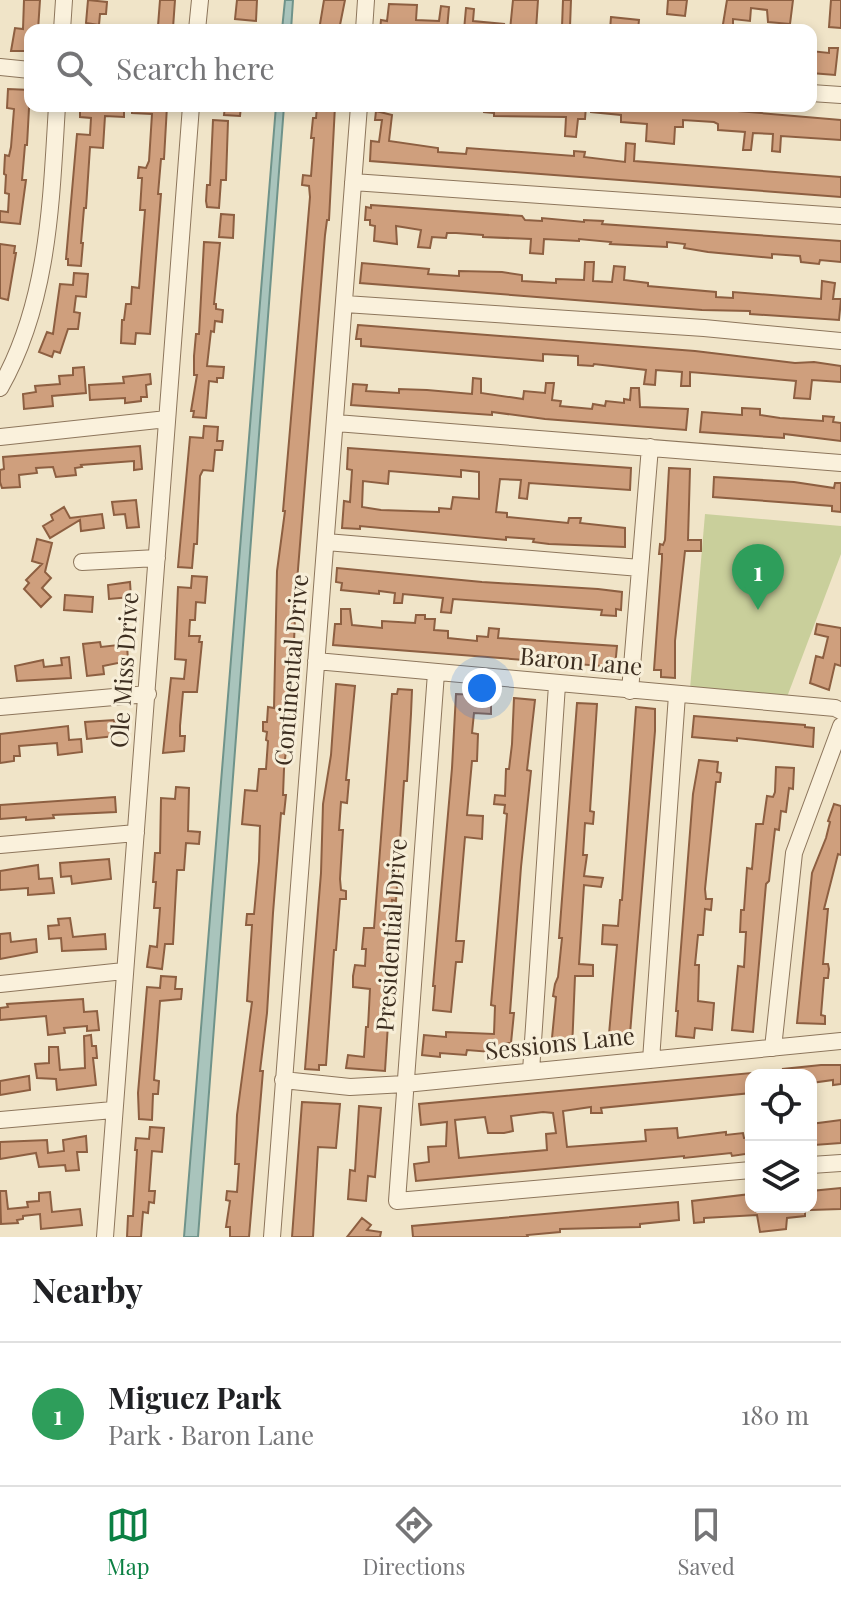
<!DOCTYPE html>
<meta charset="utf-8">
<style>
:root{--surface:#fff;--page:#f6f6f6;--text:#202124;--muted:#757577;--line:#e0e0e0;--accent:#0b8043}
body{margin:0;font-family:"Playfair Display",serif;background:var(--page);color:var(--text)}
.controls{position:absolute;right:24px;bottom:24px;display:grid;overflow:hidden;border-radius:16px;box-shadow:0 4px 12px #0003}
.controls button{width:72px;height:72px;display:grid;place-items:center;padding:0;border:0;border-bottom:2px solid var(--line);background:var(--surface);color:var(--text);font:40px sans-serif}
.you{position:absolute;left:482px;top:688px;width:28px;height:28px;margin:-20px;border:6px solid #fff;border-radius:50%;background:#1a73e8;box-shadow:0 0 0 12px #1a73e833}
.badge{display:grid;place-items:center;width:52px;height:52px;border-radius:50%;background:var(--accent);color:#fff;font-size:26px;font-weight:700}
.pin{position:absolute;translate:-50% -66px;filter:drop-shadow(0 2px 4px #0008)}
.pin::after{content:'';position:absolute;top:42px;width:28px;height:24px;background:inherit;clip-path:polygon(0 0,100% 0,50% 100%)}
.list{margin:0;padding:0;list-style:none}
h2{display:flex;justify-content:space-between;align-items:center;height:104px;margin:0;padding:0 32px;font-size:34px}
h2 small{font-size:26px;font-weight:400;color:var(--muted)}
.list li{display:grid;grid-template-columns:52px 1fr auto;gap:24px;align-items:center;box-sizing:border-box;height:144px;padding:0 32px;border-top:2px solid var(--line)}
.list b{display:block;font-size:30px;white-space:nowrap}
.list p{margin:0;font-size:26px;white-space:nowrap;color:var(--muted)}
.list em{font-size:26px;font-style:normal;color:var(--muted)}
.icon{flex:none;width:44px;height:44px;fill:none;stroke:currentColor;stroke-width:2;stroke-linecap:round;stroke-linejoin:round}
.map{position:relative;flex:none;width:841px;height:1237px;overflow:hidden}
.search{position:absolute;background:var(--surface);box-shadow:0 4px 12px #0003;left:24px;right:24px;top:24px;height:88px;display:flex;align-items:center;gap:20px;box-sizing:border-box;padding:0 28px;border-radius:16px;color:var(--muted);font-size:30px}
.sheet{height:248px;background:var(--surface)}
nav{display:flex;justify-content:space-around;align-items:center;box-sizing:border-box;height:112px;border-top:2px solid var(--line);background:var(--surface);font-size:22px;color:var(--muted)}
nav a{display:grid;justify-items:center;gap:4px}
nav .on{color:var(--accent)}
.map>svg:first-child{display:block}
.green{fill:#c9cf9b}
.water{fill:#a9c4bc;stroke:#6f938a;stroke-width:2}
.building{fill:#cf9f7d;stroke:#8d5f41;stroke-width:2;fill-rule:evenodd}
.lines{fill:none;stroke-linecap:round;stroke-linejoin:round}
.minor-casing{stroke:#8d765c;stroke-width:18}
.minor{stroke:#faf1dc;stroke-width:16}
.labels{text-anchor:middle;stroke-width:6;stroke-linejoin:round;paint-order:stroke}
.street-label{font-size:24px;fill:#3d2e20;stroke:#f7eed8}
</style>
<div class="map">
<svg width="841" height="1237" viewBox="0 0 841 1237">
<rect width="100%" height="100%" fill="#f0e4c8"/>
<path class="green" d="M705 514 841 526V554L787 697 690 689Z"/>
<path class="water" d="M285 0H293L291 30H282Z
M276 106H284L198 1237H184Z"/>
<path class="building" d="M24 0H40L38 30H30V51H11L15 28 23 29Z
M88 0 107 2 106 14H100L99 25 86 23Z
M160 0H175L173 28 158 26Z
M237 0H257L256 21 235 19Z
M324 0H345L339 30H319Z
M513 0H538L536 30H510Z
M563 0H571L570 27H562Z
M668 0H687L685 16 667 14Z
M727 0H793L790 24 768 22 767 10 751 8 750 21 733 19V30H722Z
M831 0H841V28L829 27Z
M389 4 417 5 416 20 439 21 441 6 449 7 447 30H380L381 20 387 21Z
M466 8 474 9 473 21 504 24 503 30H464Z
M611 17 639 20 638 30H610Z
M829 48H838L835 75 811 73V51L829 53Z
M8 89 30 90 27 145H25L22 180H26L20 224 0 222V211L8 212 9 194 5 193 6 175 4 174 5 155 9 156 11 147 14 109 7 108Z
M80 106 111 108V106H121V109L124 110V117L105 116 103 148 90 147 86 208H84L81 243H83L81 266 68 265V259H66L77 134 90 135 91 118 80 117Z
M132 106H167L164 159H161L158 194H161L150 334 136 333 135 344 121 343 122 320H124L126 304H131L132 287 139 288 145 210H140L142 178H138L139 167 146 168 149 161 152 114 132 113Z
M225 106H241L240 116 224 115Z
M317 106H335L329 220H327L325 235 296 594 294 642 297 645 284 769 283 795H286L284 814 281 813 273 913 267 1013 260 1071H263L249 1237H230V1227H226L230 1201 226 1200 227 1191 237 1192 239 1164H235L237 1115 252 1002 247 1001 252 925H246L247 914H254L259 861 260 826 242 824 245 790 257 791 259 769H266L268 741 266 740 267 732 263 731V722H267L268 707 274 708 277 571 285 511H283L310 197 309 186 302 185 303 175 311 176 314 138H311L313 118H316Z
M484 106H586L585 119H578L576 137 565 136 566 117 494 116V113L484 112Z
M591 106 690 107 841 120V140L781 136 780 152 772 151 773 134 753 133 751 150H743L745 132 718 130V124L714 122 683 120V127H675L674 144 646 141 647 124 621 122V115L591 112Z
M376 111 392 115 389 141 438 148V152L466 154 467 148 574 156V151L585 152 584 157 625 162 626 143 635 144 634 161 841 177V197L370 161 371 141 379 142 382 120H375Z
M213 120 228 121 226 180H221L219 208 207 207 206 201 207 185H210Z
M371 205 522 216 525 220 542 221V218L584 222V220L603 221 602 224 841 241V262L820 260 819 264 801 262 800 256 772 254V258L708 252 684 248 685 244 667 242V247L610 244 611 242 579 239V241L544 239 543 254 530 253 531 239 483 237V235L456 233H447L446 238 432 237 430 248 418 247 421 230 396 226 397 244 374 241 375 226 370 225V220H365L366 207 371 208Z
M221 214 234 215 233 238 219 237Z
M204 242 220 243 214 304H216V309L223 310 222 322 215 321 214 332 211 331 207 366 224 367 223 378H217V382L209 381 206 418 193 417 194 411H191L197 375H194V356L196 334H199Z
M0 244 15 246 14 253H16L8 300 0 298Z
M585 262H594L593 281 612 282 614 266 625 267 624 280 648 283V286L716 292V297L733 298V292L821 299 822 281 835 283 833 299H841L839 320 750 314V311L702 310 360 283 362 263 429 269 428 274 459 276V271L502 272 522 275V281L556 283V279L584 280Z
M74 273 88 274 86 297 76 296 74 312 80 313 78 329H68L60 353 54 351 52 357 39 352 47 332 53 334 60 284 73 285Z
M358 325 695 351 795 363 814 362 841 366V382L812 380 810 399 794 398 796 381 690 372V386H681L682 372 656 370 655 385 644 384 646 370 594 364 593 366 578 365V356L543 354V361L361 346V339H356Z
M84 367 86 393 52 396 53 406 24 409 23 394 36 392 35 386 60 384 59 376 73 375V368Z
M150 374 151 384 146 385 147 397H141V401L125 403V398L90 400 89 385 124 383 123 377Z
M473 378 481 379V393L523 399 524 391 545 393 546 383H554L552 400 561 401 560 406 592 409 593 404 605 406 606 401 624 403V399L630 400 631 388H639L640 407 688 409 686 430 545 419 492 412V415L351 405 353 384 367 385 366 391 399 393V389L427 390 472 394Z
M742 408 760 409V415L780 418 823 421V416L834 417 833 422 841 423V441L784 434V438L700 432 702 412 742 415Z
M204 426 218 427 217 441H223L222 450H215L213 471 203 470 200 476 197 544H194L192 568 178 567 190 437 203 438Z
M140 446 142 469 134 470V461L81 465 82 467 75 468 76 475 56 477 53 467 36 468 37 473 19 475 20 487 2 488 0 482V470L4 469 3 457Z
M348 448 631 468 630 490 529 483 527 499 519 498 521 480 500 479 496 512 507 513V517L568 523 569 518H581L580 523 625 528V547L549 544 533 542 534 539 506 537V540L360 526V529L342 528 344 501 350 502 352 470 347 469ZM461 470 479 472V499L453 497 451 509 439 508V512L381 510 362 507 363 481 388 484 389 471 461 477Z
M669 468 690 469 688 540H701V551H685L675 641V678L661 677V670H654L662 559V554H659L660 544 663 545 665 540Z
M714 477 794 482 834 488 835 483H841V512L832 511V506L713 497Z
M136 500 139 527 127 528 125 514 114 515 112 502Z
M64 507 70 518 102 514 104 528 81 531 80 520 50 538 43 526 53 520 51 515Z
M37 539 52 543 45 572 51 578 42 588 51 597 41 607 24 589 29 583 26 580 42 564 32 561Z
M337 568 482 582 598 589 622 592 621 610 616 609V616L601 615 602 610 453 599 451 613 441 612 443 598 403 594 402 603H394L395 593 379 591V594L341 590 342 583 336 582Z
M192 576 207 577 205 603 196 602 195 620H190L189 636H200L199 642H202L197 692H183L180 726V736H185L184 751 163 753 171 678 184 679 186 660 175 659 178 587 191 588Z
M130 582 131 597 109 599 108 585Z
M65 595 93 597 92 612 64 610Z
M341 609H350L352 625 382 628V621L415 623 416 615H425V619H435L434 630 448 631V638L477 641V636L488 637 489 628 499 629 498 638 617 646 615 667 333 645 335 624H341Z
M817 624 841 628V666L835 664 829 690 810 683 816 656 823 658 828 637 815 634Z
M100 642 101 647 127 644 128 661 103 666 104 674 87 676 83 644Z
M69 657 71 678 17 681 15 666 43 660 44 667 62 665 61 658Z
M336 684 355 686 346 780H349L347 803 341 802 339 830H343L340 879 341 890 346 891V899H340L336 950H334L326 1065H319V1070L305 1069 321 873 323 804 331 755Z
M398 689 412 690 411 714 407 781H404L396 901 392 900 391 919H394V930L385 1071 346 1068 348 1055 364 1057 366 1027H368L370 989 353 987V976L355 965 365 966 366 949H362L364 928H374L392 694H397Z
M456 694 477 695V704H491V714L474 713 472 733 478 734 477 761H472L467 815 483 816 482 839 465 837 456 941H464L462 962H456L451 1012 433 1010 435 986H433L452 768Z
M514 698 535 700 527 770 531 771 521 867 510 1013H514L511 1043H505L504 1050 492 1049 491 1052 467 1050 466 1055 440 1053V1057L422 1055 424 1035 446 1037V1032L494 1034 495 1006 491 1005 507 814 504 813 505 805 494 804 495 795 505 796 506 769H509L512 744Z
M577 703 597 704 590 811 594 812 593 824 585 823 583 855H587L584 876 603 878 601 887 584 885 579 964 593 965V976H575L572 1050 551 1048 556 997 553 996 555 984 558 977 562 938H559Z
M636 707 655 709V731L629 1046 603 1044 604 1034H609L617 945 602 944 603 925 618 926 620 900H622Z
M694 716 805 725V727L814 728 813 747 755 740 737 738V741L692 737Z
M114 720V722L123 721 125 735 87 739 85 722Z
M68 726 69 740 81 739 82 752 58 755 57 743 19 746 20 756H14V761L0 763V734Z
M699 760 718 762 717 772 721 773 720 782H716L705 889 706 899H712L711 910 705 909 703 935H698L695 965H699L698 1001 714 1003 712 1030 695 1028 694 1038 676 1036 678 1011H676L693 794Z
M776 767 794 768 793 789 789 788 786 812 781 811 779 830 775 829 769 881 766 884 753 1032 732 1030 738 966 744 967 746 932H740L741 910H744L747 868 752 869 756 824H763L767 796 773 797 775 792Z
M176 787 189 788 188 831 200 832 199 844 186 843 184 870H177L173 944H165L162 969 147 967 150 946 157 947 160 908H154L156 882H153L155 853H160L161 798 175 799Z
M115 797 116 812 53 815 54 818 26 820V817L0 819V805Z
M834 804 841 806V855L838 854 824 909H828L823 964H828L829 969 828 978H824L821 1015 825 1016V1024L797 1023 812 873 826 838 830 822 828 821Z
M109 859 111 879 72 884 71 876 61 877 60 863Z
M38 865 39 879 52 878 54 893 28 895V888L0 890V871Z
M70 918 73 937 105 934 106 949 62 951 61 938 49 939 48 926 59 925 58 919Z
M10 933 11 942 36 939 37 952 0 959V934Z
M161 976 176 977 175 989H182L181 999 160 1001 154 1080 159 1081 158 1094H153L152 1120 139 1119 138 1093 147 987 160 988Z
M83 999 84 1012 97 1011 99 1030 87 1031V1026L64 1028 65 1033 48 1035 46 1016 0 1020V1008L8 1007 7 1004Z
M91 1035 92 1046H96L97 1058H93L96 1085 57 1090 56 1079 37 1078 35 1064 49 1063V1047H58L60 1070 85 1068 84 1036Z
M821 1065H841V1084L833 1085V1080L811 1083V1075H784L783 1069Z
M751 1073V1093L601 1108 602 1113H591V1107L563 1111 567 1147 646 1141 645 1130 677 1128 678 1138 726 1132V1135L743 1133 744 1138H748L749 1152 745 1154 732 1156 731 1153 684 1158V1156L416 1181 414 1164 429 1162 428 1147 446 1146 447 1122 421 1125 419 1104ZM543 1112 553 1113 556 1133 546 1134 547 1150 459 1158 455 1120 485 1117 488 1133H504L513 1131 511 1116Z
M29 1076 30 1090 0 1095V1081Z
M302 1102 340 1104 336 1148 318 1147 313 1237H292Z
M359 1106 381 1108 375 1177 368 1176 366 1201 348 1199 350 1170 355 1171Z
M841 1120V1143L814 1145 811 1143V1124Z
M150 1127 164 1128 162 1152 152 1151 149 1191H155L154 1203 149 1202 148 1213 143 1212 141 1237H127L128 1216H133L137 1150H135L136 1138 149 1139Z
M86 1136 87 1152H77L79 1170 66 1171 65 1165 39 1167 36 1153 0 1159V1142L47 1140 48 1153 64 1151 63 1140Z
M841 1188V1209L811 1210V1191Z
M0 1191H6L8 1209 28 1207 27 1202 39 1201V1193L50 1192 52 1212 80 1209 82 1225 41 1229 40 1214 23 1216V1219L17 1220 18 1223 1 1224Z
M751 1194V1207H805V1216L787 1218 786 1229 760 1232 757 1215 704 1218V1222L694 1223 692 1201Z
M678 1202 679 1220 640 1224V1227L560 1229V1232L527 1235 528 1237H413L412 1226Z
M362 1218 371 1225 367 1230 381 1232 380 1237H347Z"/>
<g class="lines">
<g class="minor-casing">
<path id="minor" d="M62 30 64 0
M197 30 200 0
M364 30 366 0
M0 67 30 70
M811 93 841 95
M353 182 841 216
M345 304 704 328 841 341
M0 388C49 302 51 202 57 106
M336 423 841 463
M0 437 167 419
M326 542 640 568
M82 562 157 558
M316 661 835 708 841 711
M436 673 397 1201 751 1170
M630 691 650 447
M0 707 148 694
M0 845 136 833
M0 984 124 971
M773 1048 794 853 841 726
M651 1060 677 695
M531 1071 557 685
M283 1080 350 1087 405 1084 841 1041
M0 1120 113 1110
M811 1165 841 1163
M105 1237 191 106
M272 1237 359 106"/>
</g>
<use href="#minor" class="minor"/>
</g>
<g class="labels">
<g class="street-label">
<text transform="translate(581 662) rotate(5)" y="8">Baron Lane</text>
<text transform="translate(125 670) rotate(-86)" y="8">Ole Miss Drive</text>
<text transform="translate(292 670) rotate(-85)" y="8">Continental Drive</text>
<text transform="translate(392 935) rotate(-86)" y="8">Presidential Drive</text>
<text transform="translate(560 1044) rotate(-6)" y="8">Sessions Lane</text>
</g>
</g>
</svg>
<div class="controls">
<button><svg class="icon" aria-label="locate" viewBox="0 0 24 24"><circle cx="12" cy="12" r="6"/><path d="M12 2v4M12 18v4M2 12h4M18 12h4"/></svg></button>
<button><svg class="icon" aria-label="layers" viewBox="0 0 24 24"><path d="M12 4l9 5-9 5-9-5zM3 14l9 5 9-5"/></svg></button>
</div>
<div class="you"></div>
<div class="pin badge" style="left:758px;top:610px;background:#2e9e5b">1</div>
<div class="search"><svg class="icon" aria-label="search" viewBox="0 0 24 24"><circle cx="10" cy="10" r="6"/><path d="M15 15l6 6"/></svg>Search here</div>
</div>
<section class="sheet">
<h2>Nearby<small></small></h2>
<ul class="list">
<li><span class="badge" style="background:#2e9e5b">1</span><div><b>Miguez Park</b><p>Park · Baron Lane</p></div><em>180 m</em></li>
</ul>
</section>
<nav>
<a class="on"><svg class="icon" aria-label="map" viewBox="0 0 24 24"><path d="M3 6l6-2 6 2 6-2v14l-6 2-6-2-6 2zM9 4v14M15 6v14"/></svg>Map</a>
<a><svg class="icon" aria-label="directions" viewBox="0 0 24 24"><path d="M12 3l9 9-9 9-9-9zM9 14v-3h6M13 9l2 2-2 2"/></svg>Directions</a>
<a><svg class="icon" aria-label="saved" viewBox="0 0 24 24"><path d="M7 4h10v16l-5-4-5 4z"/></svg>Saved</a>
</nav>
